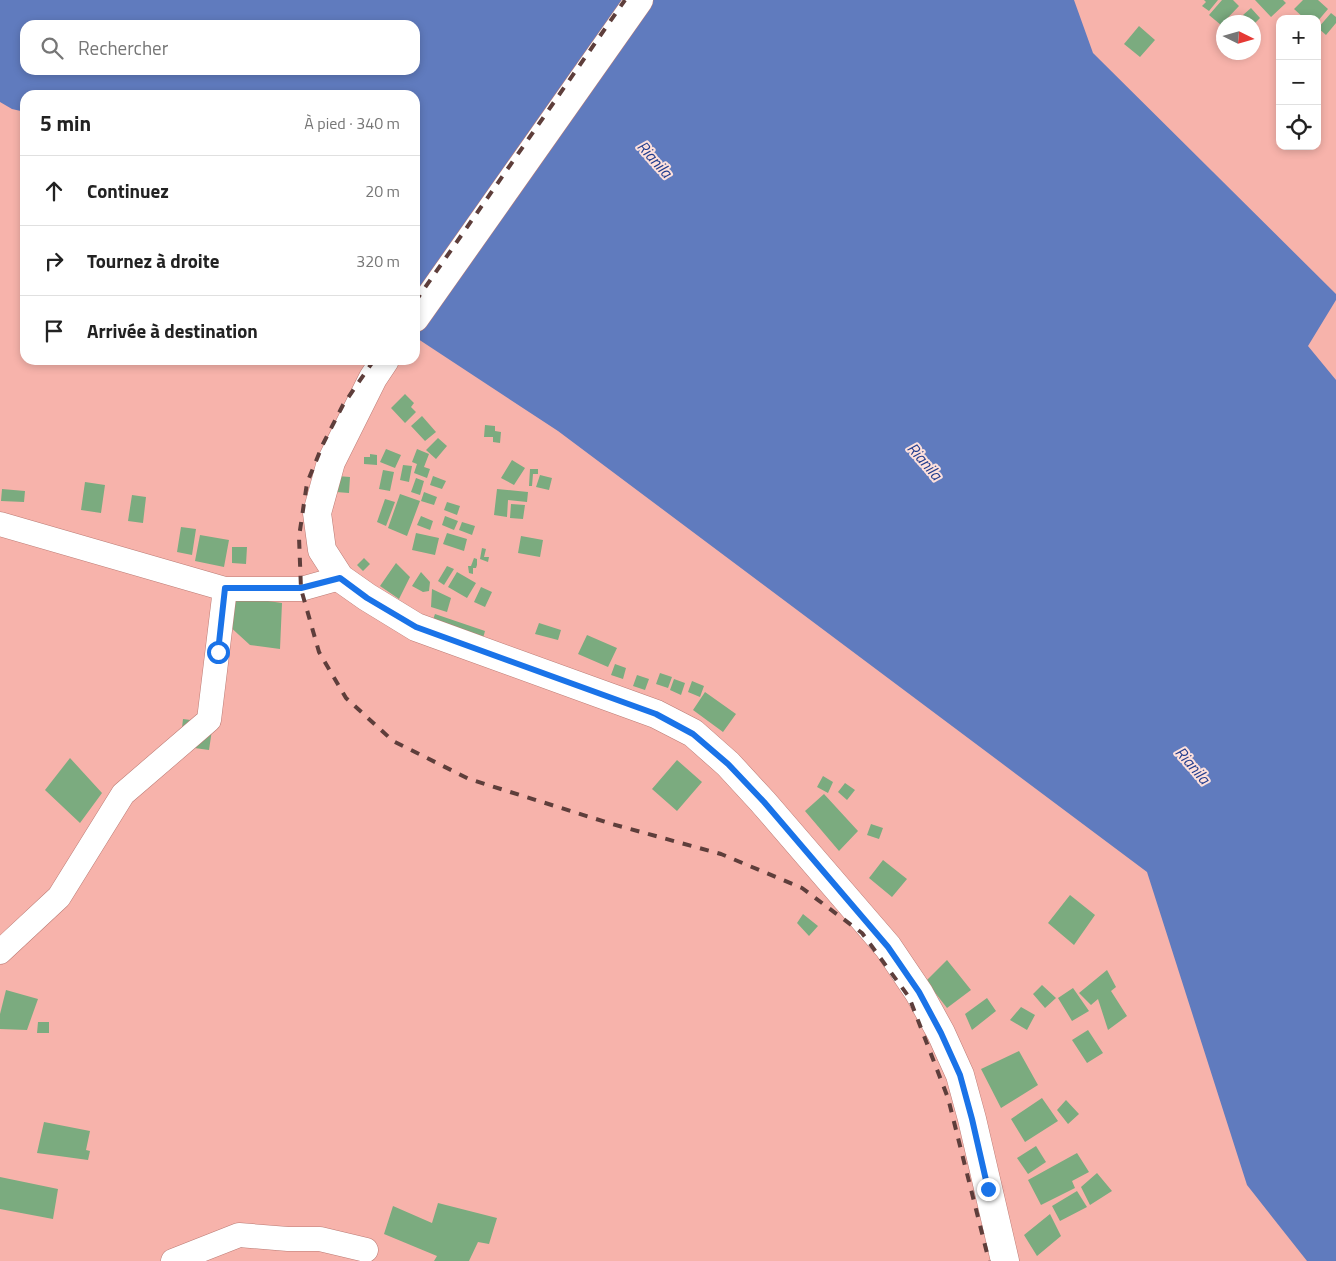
<!DOCTYPE html>
<html lang="fr">
<meta charset="utf-8">
<style>
:root{--surface:#fff;--page:#f6f6f6;--text:#222;--muted:#767676;--line:#e0e0e0}
body{margin:0;font-family:"Titillium Web",sans-serif;background:var(--page);color:var(--text)}
.controls{position:absolute;right:15px;top:15px;display:grid;overflow:hidden;border-radius:10px;box-shadow:0 2px 8px #0003}
.controls button{width:45px;height:45px;display:grid;place-items:center;padding:0;border:0;border-bottom:1px solid var(--line);background:var(--surface);color:var(--text);font:25px sans-serif}
.compass{position:absolute;left:1216px;top:15px;width:45px;height:45px;border-radius:50%;background:var(--surface);box-shadow:0 2px 8px #0003;rotate:95deg}
.stop{position:absolute;width:15px;height:15px;margin:-11px;border:4px solid #1a73e8;border-radius:50%;background:#fff}
.stop.end{background:#1a73e8;border-color:#fff;box-shadow:0 1px 5px #0008}
.list{margin:0;padding:0;list-style:none}
h2{display:flex;justify-content:space-between;align-items:center;height:65px;margin:0;padding:0 20px;font-size:21px}
h2 small{font-size:16px;font-weight:400;color:var(--muted)}
.list li{display:grid;grid-template-columns:32px 1fr auto;gap:15px;align-items:center;box-sizing:border-box;height:70px;padding:0 20px;border-top:1px solid var(--line)}
.list b{display:block;font-size:19px;white-space:nowrap}
.list em{font-size:16px;font-style:normal;color:var(--muted)}
.icon{flex:none;width:28px;height:28px;fill:none;stroke:currentColor;stroke-width:2;stroke-linecap:round;stroke-linejoin:round}
.map{position:relative;flex:none;width:1336px;height:1261px;overflow:hidden}
.search{position:absolute;background:var(--surface);box-shadow:0 2px 8px #0003;left:20px;top:20px;width:400px;height:55px;display:flex;align-items:center;gap:12px;box-sizing:border-box;padding:0 18px;border-radius:15px;color:var(--muted);font-size:19px}
.panel{position:absolute;background:var(--surface);box-shadow:0 2px 8px #0003;left:20px;top:90px;width:400px;height:275px;border-radius:15px}
.map>svg:first-child{display:block}
.water{fill:#607bbe;fill-rule:evenodd}
.building{fill:#7bab7f}
.lines{fill:none;stroke-linecap:round;stroke-linejoin:round}
.minor-casing{stroke:#bb7b74;stroke-width:25}
.primary-casing{stroke:#bb7b74;stroke-width:29}
.minor{stroke:#fff;stroke-width:24}
.primary{stroke:#fff;stroke-width:28}
.rail{stroke:#5e3e3b;stroke-width:4;stroke-dasharray:9 9;stroke-linecap:butt}
.route{stroke:#1a73e8;stroke-width:6}
.labels{text-anchor:middle;stroke-width:4;stroke-linejoin:round;paint-order:stroke}
.water-label{font-size:16px;font-style:italic;fill:#233d8d;stroke:#fde0dc}
</style>
<div class="map">
<svg width="1336" height="1261" viewBox="0 0 1336 1261">
<rect width="100%" height="100%" fill="#f7b3ab"/>
<path class="water" d="M0 0H1074L1093 53 1336 294V300L1308 346 1336 380V1261H1307L1247 1185 1147 872 558 431 415 337V95H25V112L12 109 0 102ZM25 25H415V70H25Z"/>
<path class="building" d="M1204 0H1218L1209 11 1202 6 1206 2Z
M1222 0H1233L1239 6 1221 25 1209 15Z
M1255 0H1283L1286 3 1271 17Z
M1303 0H1318L1328 9 1317 22V19H1305L1294 9Z
M1251 8 1260 18 1254 24V22H1250L1243 15Z
M1331 13 1336 17V23L1326 35 1318 28Z
M1139 26 1155 40 1140 57 1124 44Z
M405 394 414 403 411 407 416 412 405 423 391 408Z
M422 416 436 432 425 441 411 426Z
M485 425 495 426V431L501 432 500 443 493 442V437H484Z
M438 438 447 446 436 459 426 450Z
M386 449 401 455 395 468 380 462Z
M417 449 429 454 424 467 430 469 427 478 414 473 417 464 412 462Z
M370 454 377 455V465L364 464V457H370Z
M512 460 525 468 514 485 501 478Z
M403 465 412 466 409 482 400 480Z
M530 469H538V474H533L532 486H529Z
M383 470 394 472 390 491 379 489Z
M540 475 552 478 549 490 536 487Z
M337 476 350 477 349 493 336 492Z
M433 476 446 481 442 489 430 485Z
M416 478 424 481 420 495 411 492Z
M85 482 105 485 101 513 81 510Z
M2 489 25 491 24 502 1 501Z
M497 489 528 492 527 502 508 500 507 517 494 515Z
M424 492 437 497 434 505 421 501Z
M400 494 420 501 407 536 388 528Z
M132 495 146 497 143 523 128 521Z
M385 499 395 502 386 526 377 522Z
M447 502 460 506 457 515 444 510Z
M511 504 525 505 523 519 510 518Z
M421 516 433 521 430 530 417 525Z
M445 516 458 521 454 530 442 525Z
M462 522 475 526 472 535 459 530Z
M181 527 196 529 192 555 177 552Z
M416 533 439 538 435 555 412 550Z
M447 533 467 539 464 551 443 544Z
M200 535 229 540 224 567 195 561Z
M521 536 543 540 540 557 518 553Z
M232 547H247L246 564 232 563Z
M482 548 486 549 484 557H489L488 562 480 559Z
M364 558 370 564 363 571 357 565Z
M474 558 477 559V565L476 568H473V574L469 573 468 566H471Z
M396 563 410 577 399 599 380 586Z
M447 566 454 569 444 585 438 581Z
M421 572 430 582 429 591 423 592 412 586Z
M457 572 476 583 467 598 448 587Z
M481 587 492 592 485 607 474 602Z
M432 589 451 598 447 612 431 607Z
M241 597 282 603 280 649 250 645 227 624 229 603Z
M435 614 485 631 482 642 431 625Z
M539 623 561 630 558 640 535 634Z
M587 635 617 648 608 667 578 654Z
M615 664 626 668 623 679 611 675Z
M660 673 672 677 668 688 656 684Z
M637 675 649 679 645 690 633 686Z
M674 679 685 683 681 695 670 690Z
M692 681 704 686 700 697 688 692Z
M705 692 736 714 723 732 693 710Z
M183 719 213 723 209 750 180 746Z
M70 758 102 793 80 823 45 790Z
M677 760 702 782 677 811 652 789Z
M823 776 833 782 828 793 817 787Z
M845 783 855 790 847 800 838 792Z
M824 794 858 831 839 851 805 811Z
M871 824 883 828 879 839 867 835Z
M883 860 907 879 892 897 869 878Z
M1070 895 1095 915 1074 945 1048 923Z
M803 914 818 926 809 936 797 923Z
M947 960 971 990 947 1008 926 981Z
M1107 970 1116 987 1111 991 1127 1016 1108 1030 1098 999 1091 1005 1079 993Z
M1042 985 1056 998 1045 1008 1033 994Z
M1073 988 1089 1011 1072 1021 1058 998Z
M6 990 38 999 27 1030 0 1029V1014Z
M987 998 996 1011 972 1030 965 1014Z
M1021 1007 1035 1015 1027 1030 1010 1020Z
M38 1022H49V1033H37Z
M1088 1030 1103 1053 1087 1063 1072 1040Z
M1019 1051 1038 1085 1001 1108 981 1069Z
M1042 1098 1058 1121 1025 1142 1011 1119Z
M1066 1100 1079 1114 1068 1124 1057 1110Z
M44 1122 90 1131 86 1150 90 1151 88 1160 37 1153Z
M1036 1146 1046 1162 1028 1174 1017 1158Z
M1077 1153 1089 1172 1072 1181 1075 1188 1041 1205 1028 1180Z
M1097 1173 1112 1191 1090 1205 1081 1187Z
M0 1177 58 1189 53 1219 0 1209Z
M1077 1191 1087 1207 1060 1221 1052 1206Z
M438 1203 497 1218 489 1244 478 1242 469 1261H434L437 1256 384 1234 393 1206 432 1223Z
M1050 1214 1061 1236 1037 1256 1024 1235Z"/>
<g class="lines">
<g class="minor-casing">
<path id="minor" d="M0 524 225 589H301L340 578
M0 952 59 897 123 794 209 720 225 589
M173 1261 239 1235 288 1239H320L366 1250"/>
</g>
<g class="primary-casing">
<path id="primary" d="M415 318 639 0
M385 360 373 378 331 462 317 513 322 550 340 578 367 597 416 627 656 714 693 733 728 764 763 802 888 947 919 993 941 1033 960 1075 972 1119 1005 1261"/>
</g>
<use href="#minor" class="minor"/>
<use href="#primary" class="primary"/>
<path class="rail" d="M415 302 625 0
M374 360 343 405 323 444 307 483 299 537 301 589 319 652 346 698 393 741 469 779 612 824 721 854 802 888 862 933 909 997 948 1098 989 1261"/>
</g>
<g class="lines">
<path class="route" d="M218 652 225 588H301L340 578 367 598 416 627 656 714 693 734 728 764 764 802 888 947 919 992 941 1033 960 1075 972 1119 988 1189"/>
</g>
<g class="labels">
<g class="water-label">
<text transform="translate(655 159) rotate(48)" y="6">Rianila</text>
<text transform="translate(925 461) rotate(49)" y="6">Rianila</text>
<text transform="translate(1193 765) rotate(49)" y="6">Rianila</text>
</g>
</g>
</svg>
<div class="controls">
<button>+</button>
<button>−</button>
<button><svg class="icon" aria-label="locate" viewBox="0 0 24 24"><circle cx="12" cy="12" r="6"/><path d="M12 2v4M12 18v4M2 12h4M18 12h4"/></svg></button>
</div>
<svg class="compass" viewBox="-18 -18 36 36"><path d="M0-13l5 13h-10z" fill="#e53935"/><path d="M0 13l5-13h-10z" fill="#767676"/></svg>
<div class="stop" style="left:218px;top:652px"></div>
<div class="stop end" style="left:988px;top:1189px"></div>
<div class="search"><svg class="icon" aria-label="search" viewBox="0 0 24 24"><circle cx="10" cy="10" r="6"/><path d="M15 15l6 6"/></svg>Rechercher</div>
<section class="panel">
<h2>5 min<small>À pied · 340 m</small></h2>
<ul class="list">
<li><svg class="icon" aria-label="ahead" viewBox="0 0 24 24"><path d="M12 20V5M6 11l6-6 6 6"/></svg><div><b>Continuez</b></div><em>20 m</em></li>
<li><svg class="icon" aria-label="right" viewBox="0 0 24 24"><path d="M7 20v-9h11M14 6l5 5-5 5"/></svg><div><b>Tournez à droite</b></div><em>320 m</em></li>
<li><svg class="icon" aria-label="arrive" viewBox="0 0 24 24"><path d="M6 21V4h12l-3 4 3 4H6"/></svg><div><b>Arrivée à destination</b></div></li>
</ul>
</section>
</div>
